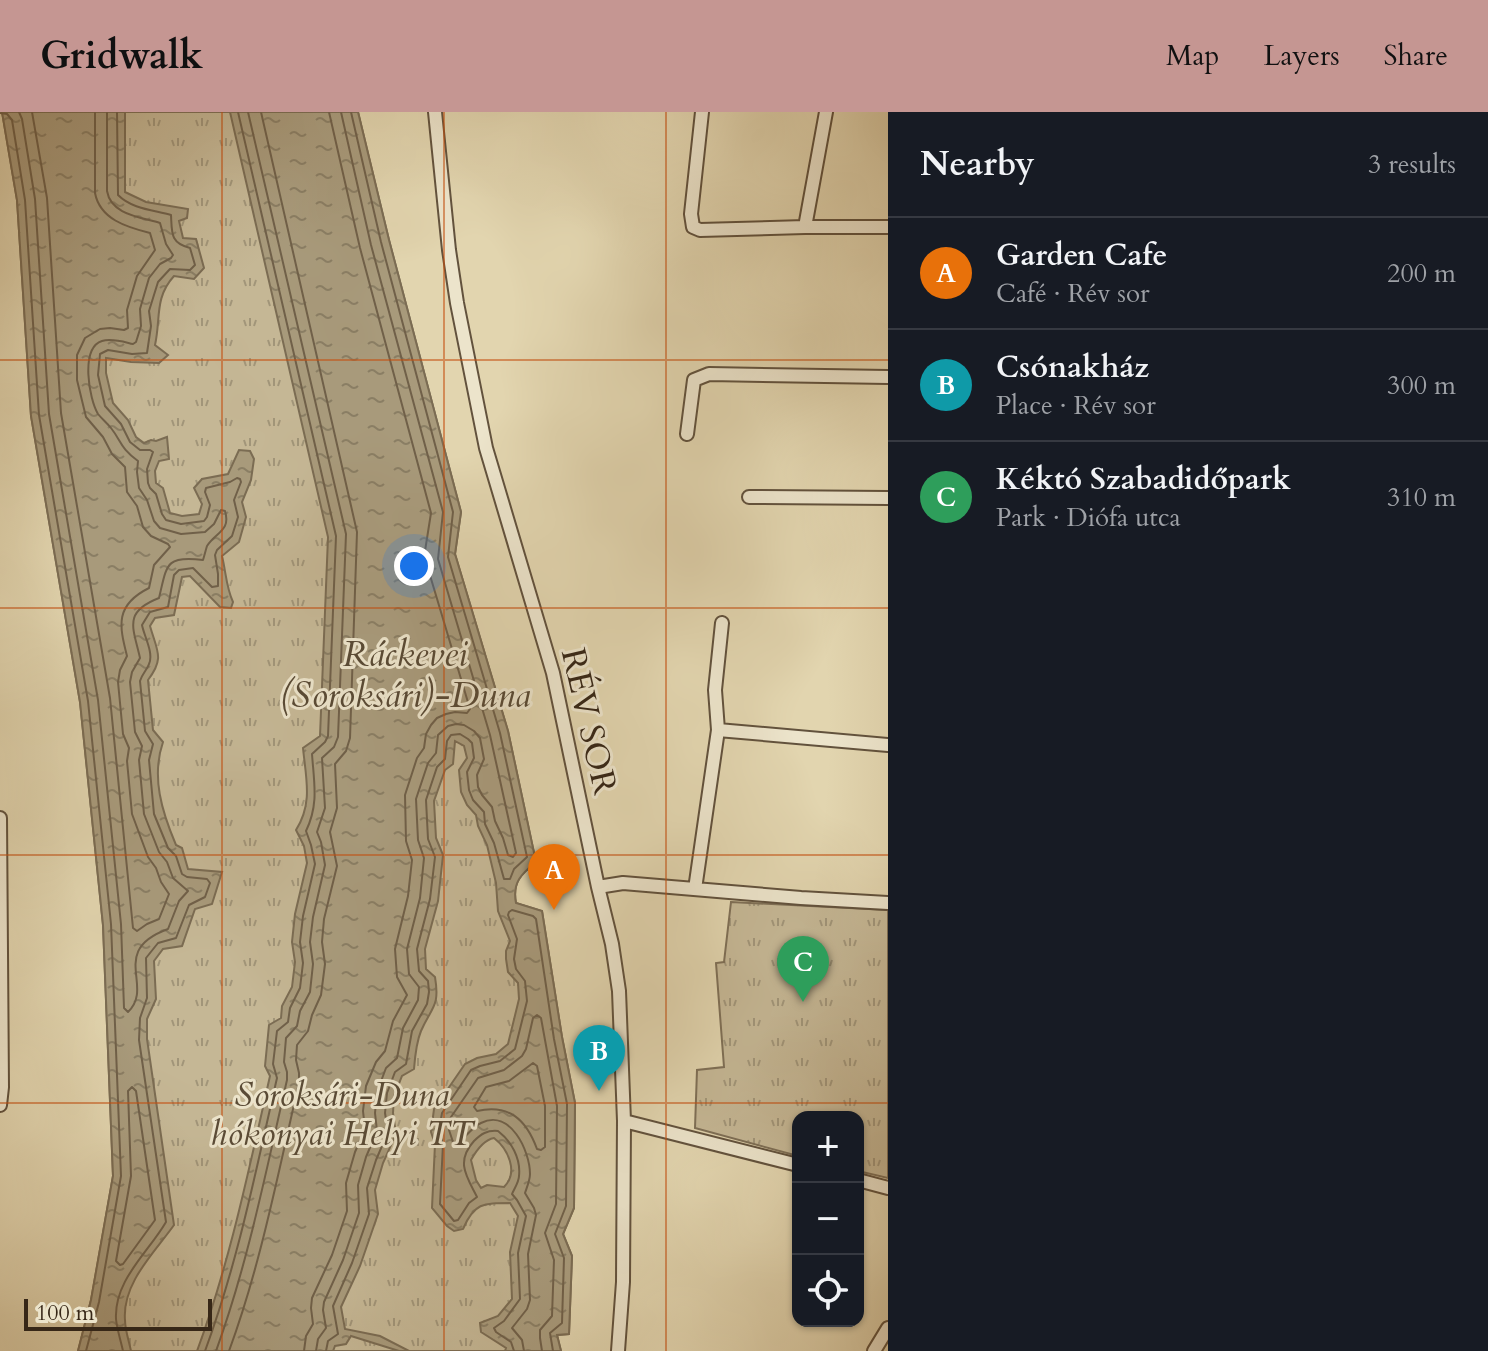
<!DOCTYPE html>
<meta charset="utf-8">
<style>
:root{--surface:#171b24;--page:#20242c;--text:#f1f3f6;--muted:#9ea1a6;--line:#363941;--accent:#c59692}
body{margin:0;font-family:Cardo,serif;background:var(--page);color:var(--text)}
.controls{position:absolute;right:24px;bottom:24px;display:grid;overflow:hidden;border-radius:16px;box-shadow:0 2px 6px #0004}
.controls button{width:72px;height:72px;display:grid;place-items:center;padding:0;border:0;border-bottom:2px solid var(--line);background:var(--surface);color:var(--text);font:40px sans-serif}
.scale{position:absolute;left:24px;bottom:20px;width:188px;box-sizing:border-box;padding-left:8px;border:4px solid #372717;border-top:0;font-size:22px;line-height:28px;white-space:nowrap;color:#372717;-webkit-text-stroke:6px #ece4cb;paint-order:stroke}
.you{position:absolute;left:414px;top:454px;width:28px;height:28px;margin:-20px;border:6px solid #fff;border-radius:50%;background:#1a73e8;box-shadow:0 0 0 12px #1a73e833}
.badge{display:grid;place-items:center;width:52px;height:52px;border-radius:50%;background:var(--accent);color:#fff;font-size:26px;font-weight:700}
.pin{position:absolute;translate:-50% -66px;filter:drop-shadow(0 2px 4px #0008)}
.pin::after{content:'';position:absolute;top:42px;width:28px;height:24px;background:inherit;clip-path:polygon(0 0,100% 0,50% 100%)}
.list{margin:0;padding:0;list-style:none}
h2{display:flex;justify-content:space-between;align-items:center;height:104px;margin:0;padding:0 32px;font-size:34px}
h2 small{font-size:26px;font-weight:400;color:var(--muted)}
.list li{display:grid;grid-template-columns:52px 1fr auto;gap:24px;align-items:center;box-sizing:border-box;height:112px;padding:0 32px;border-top:2px solid var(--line)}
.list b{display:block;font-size:30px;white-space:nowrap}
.list p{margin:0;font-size:26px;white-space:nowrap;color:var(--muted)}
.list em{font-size:26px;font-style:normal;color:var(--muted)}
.icon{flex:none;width:44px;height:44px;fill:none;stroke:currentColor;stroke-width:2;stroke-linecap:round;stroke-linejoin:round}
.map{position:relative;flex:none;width:888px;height:1239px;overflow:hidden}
header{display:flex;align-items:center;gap:48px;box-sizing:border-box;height:112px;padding:0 40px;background:var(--accent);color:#111}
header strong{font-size:38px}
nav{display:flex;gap:44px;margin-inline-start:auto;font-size:28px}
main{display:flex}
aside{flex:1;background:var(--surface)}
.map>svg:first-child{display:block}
.park{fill:url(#park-tufts);stroke:#7e6f56;stroke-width:2}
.water{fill:url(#water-ripples);stroke:#7b6c53;stroke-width:2;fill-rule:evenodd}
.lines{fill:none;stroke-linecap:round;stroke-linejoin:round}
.shore{stroke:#706049;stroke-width:2}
.minor-casing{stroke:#62523d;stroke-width:16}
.minor{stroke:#ece4cb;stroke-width:12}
.grid{fill:none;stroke:#c54f0e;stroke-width:2;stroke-opacity:0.55}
.labels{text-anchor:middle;stroke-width:6;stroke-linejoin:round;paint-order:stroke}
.street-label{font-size:34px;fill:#372717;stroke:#ece4cb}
.park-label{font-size:34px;font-style:italic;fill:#5a4b36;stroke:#ece4cb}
.water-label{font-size:36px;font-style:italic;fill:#594a35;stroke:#ece4cb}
</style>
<header>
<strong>Gridwalk</strong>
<nav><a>Map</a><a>Layers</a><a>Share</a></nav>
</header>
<main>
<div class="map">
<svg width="888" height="1239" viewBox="0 0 888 1239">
<defs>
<pattern id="park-tufts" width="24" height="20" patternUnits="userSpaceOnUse" patternTransform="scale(2)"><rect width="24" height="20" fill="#c5b795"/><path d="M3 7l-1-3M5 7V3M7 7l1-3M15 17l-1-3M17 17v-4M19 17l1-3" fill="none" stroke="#a19579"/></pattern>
<pattern id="water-ripples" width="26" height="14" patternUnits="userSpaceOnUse" patternTransform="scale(2)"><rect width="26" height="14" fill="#a89a7b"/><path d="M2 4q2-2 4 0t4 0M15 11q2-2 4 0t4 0" fill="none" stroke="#8a7e64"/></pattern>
</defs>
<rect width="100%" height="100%" fill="#e2d5af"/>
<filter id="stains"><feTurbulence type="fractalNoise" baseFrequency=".0025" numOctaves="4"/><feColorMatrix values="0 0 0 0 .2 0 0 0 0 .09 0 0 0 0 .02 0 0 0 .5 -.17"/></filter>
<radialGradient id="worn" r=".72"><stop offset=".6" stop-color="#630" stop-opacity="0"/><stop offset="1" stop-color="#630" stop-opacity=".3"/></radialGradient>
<path class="park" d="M2 0H358L389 128 461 400 455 442 508 619 536 750C521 762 512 770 516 791L542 799 562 925 575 991 574 1096 563 1122 572 1144 569 1222 557 1223 561 1239H78L91 1188 113 1064 103 813 80 590 31 304 17 88Z
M731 790 888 798V1066L858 1059V1005H798V1044L695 1016 697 958 724 955 716 851 724 850Z"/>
<path class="water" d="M2 0H125V80L146 90 188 97 187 106 179 109 183 126 196 127 204 156 194 167 174 164C154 186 161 207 155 233L168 243 159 251 131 250 106 246V261L113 291 128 308 136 325 144 331 151 328 156 329 167 325 169 347 159 349 155 359 156 371 163 376 170 401 182 404 199 402 202 392 194 376 202 367 228 362 239 338 250 339 254 347 251 368 242 390 246 405 239 430 222 444C226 460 226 475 233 490L231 496 220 495 190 464 182 465 174 503 155 506 150 514C157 539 165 546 148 568L153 618 163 630C151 665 162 700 176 733L182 736 188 757 222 760 212 792 195 797 182 834 163 837 154 849 156 887 147 907V927L174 1113C155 1140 122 1171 125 1208 125 1218 129 1229 131 1239H78L91 1188 113 1064 103 813 80 590 31 304 17 88Z
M230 0H358L359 4 389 128 461 400 455 442 508 619 536 750C521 762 512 771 516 791L542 799 562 925 575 991 574 1096 563 1122 572 1144 569 1222 557 1223 561 1239H505L506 1236 481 1220 480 1211 498 1204 512 1187 510 1140 518 1104 510 1091C483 1091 474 1091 463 1117L454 1119 447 1114 432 1096 435 1032 431 1020 434 997 465 952 477 946 496 942 508 932 519 887 518 871 508 860 506 847V839L510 829 498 799 496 771 487 733 478 714 476 703 467 693 461 680 459 658 467 646 464 634 455 629 453 652 445 658 434 689 436 726 443 743 438 789 425 837 426 857 435 865C440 895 432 894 421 919 416 931 415 944 414 957L402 964 394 984 393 1001 396 1022 383 1051 375 1078 378 1102 360 1154 341 1195 345 1217 380 1224 409 1239H399L351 1224 346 1232 335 1234 333 1239H197C230 1150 249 1057 270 964L265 954 269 913 281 906 282 894 292 875 295 850 292 830 295 802 307 751 304 734 296 718C313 691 306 667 303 636L320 624 328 425ZM494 1026C508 1037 519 1060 504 1075L487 1073 481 1076 476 1068 471 1048C476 1039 483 1028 494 1026Z"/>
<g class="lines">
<path class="shore" d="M19 0 22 7 35 87 49 302 98 588 121 812 124 896 128 900C155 874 108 839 168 817L179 789 188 779 173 766 167 750 159 740 144 702 139 648 142 634 135 620 130 570 132 560 140 546C133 515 123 500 159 486 167 453 165 443 203 448 204 445 206 437 207 434 216 420 231 419 225 399L221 398 214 412 205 420 181 422 160 416 154 409 147 388 139 376 137 360 138 349C120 336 122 330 111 316 107 311 102 307 98 302 89 287 80 236 102 229 112 226 124 230 133 232L136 230 141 214 140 197 149 166 160 152 171 146 173 143 166 132 160 111C141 105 111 103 107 79V0
M32 0 47 86 61 301 110 586 133 816 137 819 147 812 159 807 169 782 161 770 156 756 148 745 132 702 127 649 129 636 123 622 118 570 120 558 127 544C119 513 115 493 149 476L154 453 170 435 168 432 151 424 143 415 137 394 127 380 125 355 112 342 103 325 86 305 77 268V243L85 226 100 217 110 216 124 218 128 216 127 198 137 164 155 138 150 121C126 115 100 107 95 81V0
M117 0 118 83C132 97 153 98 171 103 172 121 170 131 190 136L195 153 190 158 170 157 158 170 149 199 151 214 147 241 132 242 108 238 100 242 98 263 105 294 121 312 130 330 140 338H150L153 340 147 357 148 371 150 376 156 382 162 402 166 408 181 412 204 409 207 405 210 393 205 380 206 376 230 370 237 366 240 367 241 370 234 388 238 405 232 424 217 438 215 443 218 462V474L212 475 193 456 179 458 174 463 168 495 150 500 142 513C144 524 154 541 149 552 147 558 142 562 140 569L145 619 153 632 149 648 154 702 168 736 176 744 182 762 187 765 207 767 210 771 205 785 189 793 176 826 158 831 146 846 147 886 140 906 139 928 166 1110C148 1141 114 1168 116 1207 117 1218 121 1229 123 1239
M0 1 7 2 12 8 25 88 39 303 88 589 111 812 121 1064 99 1190 86 1239
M533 951 537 954 545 994V1035L541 1038 537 1037C526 1007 509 992 477 999L474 995 486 975 509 969Z
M132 975 136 979 155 1108 123 1152 120 1153 116 1149 131 1064 128 979Z
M205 1239C238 1150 256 1058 277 966L273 952 277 919 288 910 290 896 300 876 303 851 300 830 303 804 315 752 311 733 306 719C319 692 314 671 312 642L325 630 328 624 336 424 238 0
M216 1239C248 1151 266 1059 287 968V960L284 950 286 926 297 914 300 899 310 880 313 852 310 830 313 805 325 753 321 730 317 720 325 696 322 646 334 635 338 625 346 422 248 0
M229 1239C261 1152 278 1061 299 971V961L296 948 297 933 308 919 312 903 321 883 325 852 322 830 324 807 337 754 330 720 337 696 335 652 346 639 350 626 357 420 261 0
M304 1239 306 1224 313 1212 311 1196 312 1186 332 1143 347 1099 346 1071 355 1040 365 1017 363 999 366 974 376 950 385 939 393 909 407 883 397 865 395 837 408 784 412 748 406 729 405 683 417 646 424 636 426 622 431 613 437 606 446 602 455 600 467 601 470 597 426 450 425 439 431 401 360 136 329 0
M316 1239 318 1227 326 1216 323 1198 324 1190 343 1148 359 1101 358 1073 366 1045 377 1019 375 1001 377 980 386 956 397 946 403 916 418 888 419 875 409 862 407 837 420 786 424 746 418 728 416 687 428 651 436 641 438 623 448 614 456 612 464 613 474 619 480 626 484 647 477 663 478 675 482 683 492 695 495 709 503 726 508 743 513 745 516 741 490 623 438 447 443 400 371 133 341 0
M326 1239 328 1229 338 1222 333 1194 352 1151 369 1102 367 1076 376 1048 388 1020 385 1001 387 981 395 960 406 952 412 919 427 892 429 880 428 869 419 859 417 837 430 787 435 745 428 727 426 688 437 655 445 647 447 629 451 623 460 622 468 627 472 631 474 646 467 660 469 678 473 688 484 700 485 712 494 731 504 767H510L514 757 527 745 500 621 448 445 453 400 381 130 351 0
M514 1239 511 1230 496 1220 494 1216 504 1209 520 1187 518 1141 526 1104 517 1088 512 1082C514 1077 519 1070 519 1064 521 1046 511 1029 498 1019 487 1018 481 1022 474 1029 455 1050 467 1065 477 1085L469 1091 458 1108 454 1109 440 1092 443 1032 439 1019 442 1001 471 958 480 954 500 949 515 937 527 889 525 869 516 857 514 847 517 827 508 803 509 800 512 798 533 804 536 807 554 927 567 992 566 1094 555 1122 564 1146 562 1211 550 1221 553 1239
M524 1239 522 1228 512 1216 527 1197 530 1188 528 1142 536 1103 534 1096 525 1081C527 1075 530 1068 530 1062 530 1039 510 996 481 1011 471 1016 465 1026 457 1032L453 1030 449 1018 451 1005 478 966 504 958 522 944 526 937 533 906 537 903 541 906 557 994 556 1092 545 1121 554 1148 552 1204 540 1218V1226L542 1239"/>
<g class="minor-casing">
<path id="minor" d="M435 0 449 138 457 191 486 336 553 561 598 775 612 832 619 879 624 1009 623 1170 618 1239
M702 0 691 102 693 115 700 118 805 115H888
M805 115 826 0
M687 322 694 268 709 262 888 265
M749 385 888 386
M718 618 715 578 722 511
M0 706 2 975 0 993
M598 775 623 771 801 786 888 791
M695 777 718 618 888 633
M624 1009 798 1053
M858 1068 888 1076
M874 1239 888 1216"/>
</g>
<use href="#minor" class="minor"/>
</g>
<path class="grid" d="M222 0V1239M444 0V1239M666 0V1239M0 248H888M0 496H888M0 743H888M0 991H888"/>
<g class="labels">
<g class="street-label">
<text transform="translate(590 609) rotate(77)" y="12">RÉV SOR</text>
</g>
<g class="park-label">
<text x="342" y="994">Soroksári-Duna<tspan x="342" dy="39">hókonyai Helyi TT</tspan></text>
</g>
<g class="water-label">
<text x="405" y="554">Ráckevei<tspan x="405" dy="41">(Soroksári)-Duna</tspan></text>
</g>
</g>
<rect width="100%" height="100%" filter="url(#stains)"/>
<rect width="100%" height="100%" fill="url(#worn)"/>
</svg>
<div class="controls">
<button>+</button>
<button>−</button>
<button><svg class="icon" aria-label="locate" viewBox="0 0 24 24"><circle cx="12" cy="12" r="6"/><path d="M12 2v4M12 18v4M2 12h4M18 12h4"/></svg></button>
</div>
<div class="scale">100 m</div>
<div class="you"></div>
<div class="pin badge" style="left:554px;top:798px;background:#e8710a">A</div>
<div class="pin badge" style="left:599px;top:979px;background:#0f9aa8">B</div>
<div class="pin badge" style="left:803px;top:890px;background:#2e9e5b">C</div>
</div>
<aside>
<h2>Nearby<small>3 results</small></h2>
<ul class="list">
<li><span class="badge" style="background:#e8710a">A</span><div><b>Garden Cafe</b><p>Café · Rév sor</p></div><em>200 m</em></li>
<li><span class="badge" style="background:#0f9aa8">B</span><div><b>Csónakház</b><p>Place · Rév sor</p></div><em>300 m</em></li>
<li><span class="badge" style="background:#2e9e5b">C</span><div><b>Kéktó Szabadidőpark</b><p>Park · Diófa utca</p></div><em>310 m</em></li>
</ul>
</aside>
</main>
